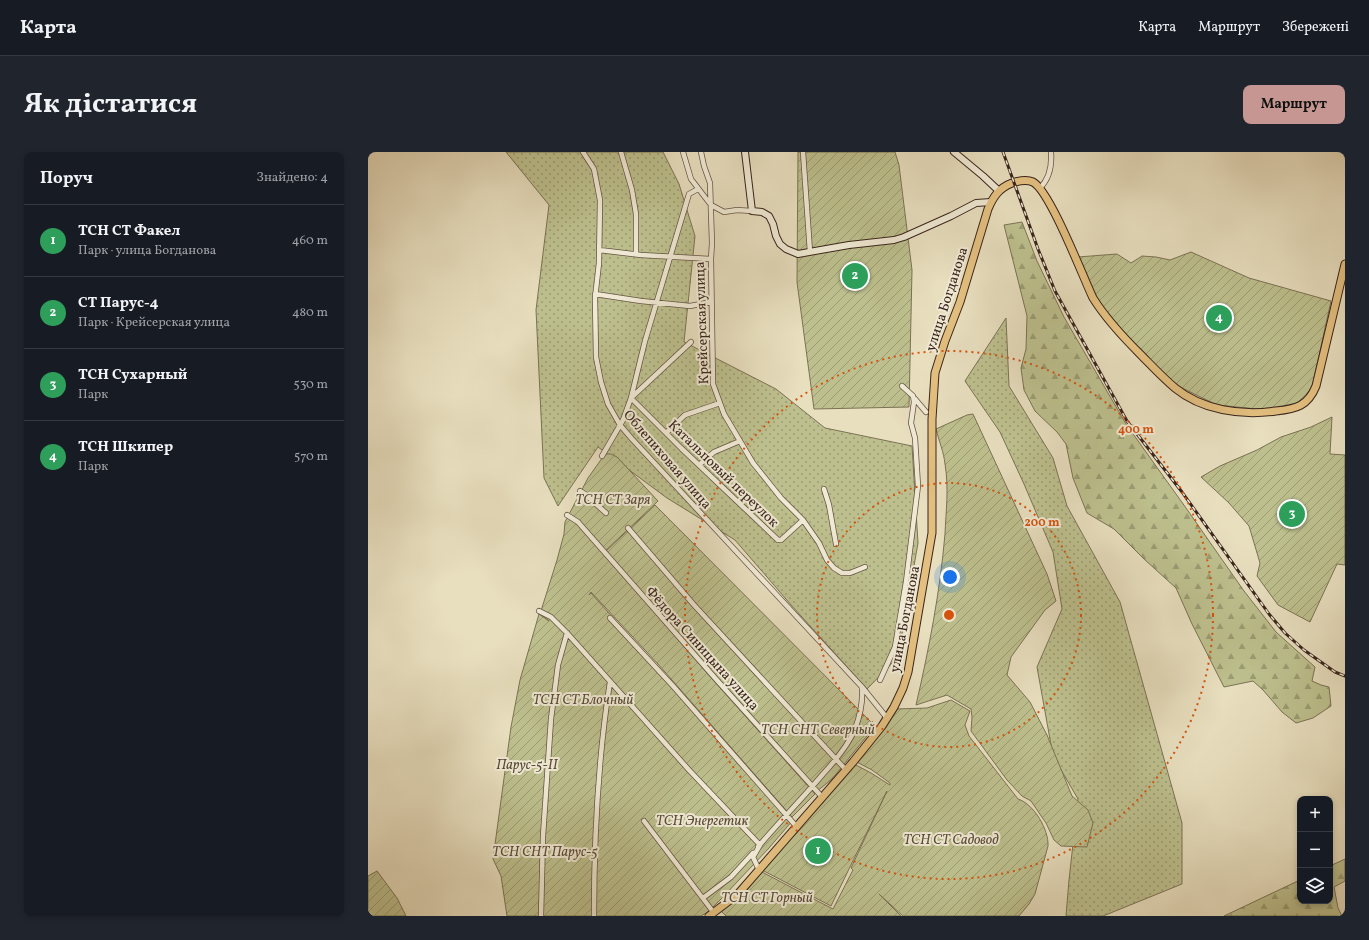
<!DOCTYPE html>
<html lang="uk">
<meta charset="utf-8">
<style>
:root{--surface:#171b24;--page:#20242c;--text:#f1f3f6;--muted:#9ea1a6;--line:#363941;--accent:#c59692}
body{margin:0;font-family:Vollkorn,serif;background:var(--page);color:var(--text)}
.controls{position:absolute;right:12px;bottom:12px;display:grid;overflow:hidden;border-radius:8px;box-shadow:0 2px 6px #0003}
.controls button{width:36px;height:36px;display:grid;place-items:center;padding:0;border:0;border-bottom:1px solid var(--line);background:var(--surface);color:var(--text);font:20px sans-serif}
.you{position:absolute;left:582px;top:425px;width:14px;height:14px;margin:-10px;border:3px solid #fff;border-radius:50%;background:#1a73e8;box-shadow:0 0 0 6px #1a73e833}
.badge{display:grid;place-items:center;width:26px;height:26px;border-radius:50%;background:var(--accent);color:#fff;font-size:13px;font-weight:700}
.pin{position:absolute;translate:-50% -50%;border:2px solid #fff;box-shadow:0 1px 4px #0006}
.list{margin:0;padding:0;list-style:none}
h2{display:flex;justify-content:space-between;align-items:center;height:52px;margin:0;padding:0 16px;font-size:17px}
h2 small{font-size:13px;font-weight:400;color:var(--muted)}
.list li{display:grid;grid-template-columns:26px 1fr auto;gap:12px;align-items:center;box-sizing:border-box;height:72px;padding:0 16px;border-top:1px solid var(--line)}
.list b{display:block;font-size:15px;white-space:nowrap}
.list p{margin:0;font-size:13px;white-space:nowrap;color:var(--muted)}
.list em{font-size:13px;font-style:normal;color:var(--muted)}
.icon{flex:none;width:22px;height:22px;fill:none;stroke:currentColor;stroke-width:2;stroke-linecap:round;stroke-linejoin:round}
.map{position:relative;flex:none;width:977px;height:764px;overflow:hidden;border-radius:8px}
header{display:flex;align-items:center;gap:24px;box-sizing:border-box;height:56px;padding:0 20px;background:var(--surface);border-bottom:1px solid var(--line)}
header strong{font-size:19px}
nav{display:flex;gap:22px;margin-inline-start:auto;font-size:14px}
.intro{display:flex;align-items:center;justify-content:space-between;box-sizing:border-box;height:96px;padding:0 24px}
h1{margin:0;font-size:28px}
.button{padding:10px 18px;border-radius:8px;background:var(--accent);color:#111;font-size:14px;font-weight:700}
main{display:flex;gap:24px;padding:0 24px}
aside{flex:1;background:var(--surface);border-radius:8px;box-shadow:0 2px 6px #0003}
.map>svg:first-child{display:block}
.grass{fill:url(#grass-dots);stroke:#7b7255}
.forest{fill:url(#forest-firs);stroke:#7b7255}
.garden{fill:url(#garden-furrows);stroke:#7b7255}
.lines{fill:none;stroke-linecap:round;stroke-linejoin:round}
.street-casing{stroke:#655345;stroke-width:6}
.secondary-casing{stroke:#39241c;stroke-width:8}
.primary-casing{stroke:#39241c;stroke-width:9}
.street{stroke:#f0ead5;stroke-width:4.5}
.secondary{stroke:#f0ead5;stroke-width:6}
.primary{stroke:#e4c080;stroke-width:7}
.rail-casing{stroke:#39241c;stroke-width:3}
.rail{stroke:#f0ead5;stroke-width:1.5;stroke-dasharray:4.5;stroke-linecap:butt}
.ring{fill:none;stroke:#d6540e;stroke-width:2;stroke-dasharray:2 4}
.labels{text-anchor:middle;stroke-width:4;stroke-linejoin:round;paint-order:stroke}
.street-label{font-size:14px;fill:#39241c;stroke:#f0ead5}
.park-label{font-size:14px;font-style:italic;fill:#5a4b38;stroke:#f0ead5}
.centre{fill:#d6540e;stroke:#f0ead5;stroke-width:2}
.ring-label{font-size:12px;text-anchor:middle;font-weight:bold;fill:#d6540e;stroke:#f0ead5;stroke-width:4;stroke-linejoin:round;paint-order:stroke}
</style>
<header>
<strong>Карта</strong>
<nav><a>Карта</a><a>Маршрут</a><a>Збережені</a></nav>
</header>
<div class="intro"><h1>Як дістатися</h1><a class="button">Маршрут</a></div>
<main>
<aside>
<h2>Поруч<small>Знайдено: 4</small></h2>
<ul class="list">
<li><span class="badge" style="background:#2e9e5b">1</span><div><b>ТСН СТ Факел</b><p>Парк · улица Богданова</p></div><em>460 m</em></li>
<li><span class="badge" style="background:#2e9e5b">2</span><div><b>СТ Парус-4</b><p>Парк · Крейсерская улица</p></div><em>480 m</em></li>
<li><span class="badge" style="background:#2e9e5b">3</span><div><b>ТСН Сухарный</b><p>Парк</p></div><em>530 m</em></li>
<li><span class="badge" style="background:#2e9e5b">4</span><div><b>ТСН Шкипер</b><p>Парк</p></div><em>570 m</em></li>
</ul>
</aside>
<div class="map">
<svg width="977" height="764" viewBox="0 0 977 764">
<defs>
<pattern id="grass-dots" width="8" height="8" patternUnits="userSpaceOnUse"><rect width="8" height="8" fill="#bdc08e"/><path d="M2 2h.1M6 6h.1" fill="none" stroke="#9b9c73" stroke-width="1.8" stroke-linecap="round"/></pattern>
<pattern id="forest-firs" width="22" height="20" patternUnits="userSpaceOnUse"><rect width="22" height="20" fill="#bdc08e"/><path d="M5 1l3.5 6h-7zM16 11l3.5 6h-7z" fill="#9b9c73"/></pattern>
<pattern id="garden-furrows" width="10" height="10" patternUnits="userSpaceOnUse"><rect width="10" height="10" fill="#bdc08e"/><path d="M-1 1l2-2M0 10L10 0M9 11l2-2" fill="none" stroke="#9b9c73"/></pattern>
</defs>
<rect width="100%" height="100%" fill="#e8dfbf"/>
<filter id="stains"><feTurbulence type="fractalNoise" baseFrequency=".005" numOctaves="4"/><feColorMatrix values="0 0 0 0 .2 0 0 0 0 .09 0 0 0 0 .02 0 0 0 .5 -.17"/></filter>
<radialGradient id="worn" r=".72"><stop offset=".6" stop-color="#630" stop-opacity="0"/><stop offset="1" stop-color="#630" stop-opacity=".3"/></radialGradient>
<path class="grass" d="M138 0H295L311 32 327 84 316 190 408 237 457 276 544 294 550 391 530 505 499 537 424 454 367 388 299 346 230 295 190 354 176 326 168 158 181 53Z
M638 166 641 234 685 306 699 354 752 450 814 671V732L735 764H698L701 728 710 647 685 604 669 515 694 457 685 400 656 332 632 280 597 229Z"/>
<path class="forest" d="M654 70 669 109 696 165 758 272 818 356 876 439 908 480 947 515 944 529 953 533 961 535 963 554 945 566 928 571 914 560 895 538 885 529 856 535 824 472 808 436 776 407 746 377 719 361 705 326 698 292 689 280 667 259 656 238 653 216 658 197 659 164 636 73Z
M977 707V729L966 735 970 756 974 764H856L932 728V749H962V714Z"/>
<path class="garden" d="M430 0H527L531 13 544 118 541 255 446 257 429 130Z
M823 100 881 126 963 149 944 235 934 249 919 255 889 257 849 253 810 234 756 183 727 146 710 105 749 102 763 111 774 104 788 105 802 108Z
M605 262 679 422 688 449 677 458 643 505 639 523 662 550 679 583 704 644 720 658 725 671 719 695 693 694 686 688 678 671 663 649 654 644 639 628 603 579 604 565 603 557 579 543 548 553C561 497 572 440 577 382 578 359 581 336 577 312 576 301 571 289 568 277L599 263Z
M964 265 962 302 977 303V413L969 412 942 470 910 453 889 424 892 411 881 374 861 351 833 325 852 314 889 298 913 285 943 275Z
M237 302H243L249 305 290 349 235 401 345 528 447 642 424 665 290 512 223 440 221 443 223 441 425 668 401 696 354 746 340 760 333 764H139L133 724 125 707 143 575 152 528 171 462 181 469 172 462 189 408 196 382 197 370 220 326Z
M287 353 507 574 464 627 448 640 238 399Z
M583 548 602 559 597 573 601 584 650 647C666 652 681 678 680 694L667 742 661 752 651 764H535L511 742 533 764H358L353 759 394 720 465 757 485 718 483 716 519 639 463 754 394 718 486 612 503 621 522 633V631L504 618 487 609 527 557 559 556Z
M9 719 29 746 38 764H0V724Z"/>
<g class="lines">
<g class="street-casing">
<path id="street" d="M215 0 226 17 232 48 231 111 227 146 228 205 233 230 240 252 252 273 264 287 494 535 519 566
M253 0 264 38 268 62V102
M315 0 323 27 343 53 356 60 369 58 384 59
M333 0 336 14 342 31 344 91 343 107 345 232 356 262 385 311 413 346 435 368 451 391 459 408 466 416 474 421H482L497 415
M435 0 442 100
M672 36C681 27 684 13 683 0
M231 98 273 103 343 107
M227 142 273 149 322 154 343 150
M323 190 263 246 313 296 410 388H413L435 368
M547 247 558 260
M298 281 317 263 352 251
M234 304 255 268 263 246 277 189 321 42 330 37
M331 313 346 300 372 289
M456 337 461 353 468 392
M212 339 217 342 238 361
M199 363 210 370 347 526 454 645
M260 376 326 453 478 618
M171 459 183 465 199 481 321 618 392 693 385 705 391 718
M242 466 305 534 428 674
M512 528 527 495 538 430 550 334 547 286 543 271 546 250 545 244 534 234
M276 669 346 761
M390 695C411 670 434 647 455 622 467 609 480 594 487 577 492 564 495 549 494 535
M335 746 363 725 385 701
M173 764 175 684 183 567 190 513 199 481
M226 764C226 687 230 606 242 530"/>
</g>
<g class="secondary-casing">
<path id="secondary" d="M377 0 384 59 394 60 401 64 405 72 408 84 412 92 418 97 430 102 481 93 526 88 536 85 583 64 608 51 623 50
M586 0 615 24 631 39"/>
</g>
<g class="primary-casing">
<path id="primary" d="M341 764 370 742 485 610 514 574 526 555 535 536 540 520 564 381V267L567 221 577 189 592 150 620 57C625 45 631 36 644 31 650 29 658 27 665 30 682 39 715 125 725 146 738 167 755 185 772 202 783 213 794 225 807 236 834 258 873 264 908 259 928 257 940 254 948 234L977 112"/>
</g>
<use href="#street" class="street"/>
<use href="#secondary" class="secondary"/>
<use href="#primary" class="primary"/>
<g class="rail-casing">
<path id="rail" d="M635 0 670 97 687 139 759 269 814 340 901 462 917 481 936 498 967 520 977 524"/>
</g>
<use href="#rail" class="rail"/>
</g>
<g class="ring">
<circle cx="581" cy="463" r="132"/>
<circle cx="581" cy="463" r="264"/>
</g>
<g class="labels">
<g class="street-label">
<text transform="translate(578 147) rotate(-72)" y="5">улица Богданова</text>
<text transform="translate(333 171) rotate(-92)" y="5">Крейсерская улица</text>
<text transform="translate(300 307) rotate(49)" y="5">Облепиховая улица</text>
<text transform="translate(356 321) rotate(44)" y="5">Катальповый переулок</text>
<text transform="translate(536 467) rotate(-79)" y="5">улица Богданова</text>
<text transform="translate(335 496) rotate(48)" y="5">Фёдора Синицына улица</text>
</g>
<g class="park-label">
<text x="245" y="352">ТСН СТ Заря</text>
<text x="215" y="552">ТСН СТ Блочный</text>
<text x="450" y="582">ТСН СНТ Северный</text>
<text x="159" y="617">Парус-5-II</text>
<text x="334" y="673">ТСН Энергетик</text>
<text x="583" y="692">ТСН СТ Садовод</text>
<text x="177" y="704">ТСН СНТ Парус-5</text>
<text x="399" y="750">ТСН СТ Горный</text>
</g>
</g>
<circle cx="581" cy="463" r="6" class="centre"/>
<g class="ring-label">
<text x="768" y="281">400 m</text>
<text x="674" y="374">200 m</text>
</g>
<rect width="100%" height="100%" filter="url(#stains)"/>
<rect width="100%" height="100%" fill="url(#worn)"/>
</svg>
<div class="controls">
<button>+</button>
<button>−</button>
<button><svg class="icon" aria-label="layers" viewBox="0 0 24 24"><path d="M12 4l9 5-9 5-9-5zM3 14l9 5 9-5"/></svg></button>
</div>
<div class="you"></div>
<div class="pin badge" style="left:450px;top:699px;background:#2e9e5b">1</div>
<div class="pin badge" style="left:487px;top:124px;background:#2e9e5b">2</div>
<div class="pin badge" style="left:924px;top:362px;background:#2e9e5b">3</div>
<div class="pin badge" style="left:851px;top:166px;background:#2e9e5b">4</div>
</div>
</main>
